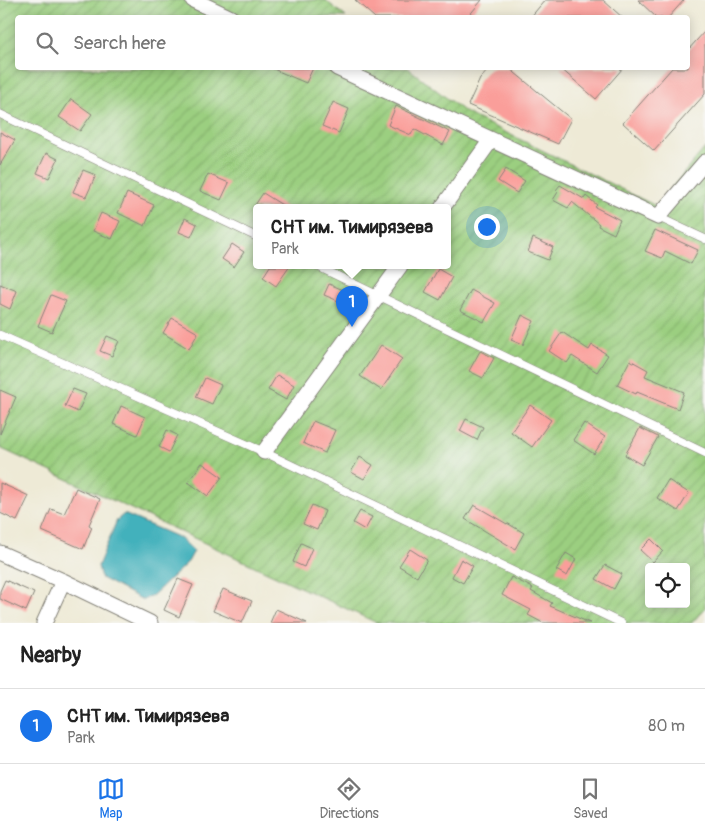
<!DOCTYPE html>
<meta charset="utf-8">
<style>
:root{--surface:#fff;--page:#f6f6f6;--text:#222;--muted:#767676;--line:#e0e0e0;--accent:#1a73e8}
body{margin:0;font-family:Pangolin,sans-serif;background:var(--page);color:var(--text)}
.controls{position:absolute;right:15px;bottom:15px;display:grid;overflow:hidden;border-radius:5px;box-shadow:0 2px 12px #0003}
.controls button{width:45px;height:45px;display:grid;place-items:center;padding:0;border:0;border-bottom:1px solid var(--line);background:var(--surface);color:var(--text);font:25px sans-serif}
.you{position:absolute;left:486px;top:226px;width:18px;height:18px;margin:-12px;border:4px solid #fff;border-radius:50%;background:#1a73e8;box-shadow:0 0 0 8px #1a73e833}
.badge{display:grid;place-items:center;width:32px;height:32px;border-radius:50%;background:var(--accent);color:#fff;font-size:16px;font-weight:700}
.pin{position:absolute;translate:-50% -41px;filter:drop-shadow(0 1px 2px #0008)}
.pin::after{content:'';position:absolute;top:26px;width:18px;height:15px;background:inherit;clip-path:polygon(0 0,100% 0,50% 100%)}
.popup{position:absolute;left:253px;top:204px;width:198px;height:65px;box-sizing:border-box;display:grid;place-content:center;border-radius:5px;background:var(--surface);filter:drop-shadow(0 1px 4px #0005);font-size:16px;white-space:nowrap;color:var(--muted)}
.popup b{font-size:19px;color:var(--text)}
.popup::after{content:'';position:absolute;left:50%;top:100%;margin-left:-10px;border:10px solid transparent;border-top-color:var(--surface)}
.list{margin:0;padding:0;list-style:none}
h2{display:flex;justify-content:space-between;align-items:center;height:65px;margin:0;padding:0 20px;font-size:21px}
h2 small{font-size:16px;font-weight:400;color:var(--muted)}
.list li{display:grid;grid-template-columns:32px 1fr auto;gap:15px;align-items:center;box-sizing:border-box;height:75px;padding:0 20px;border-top:1px solid var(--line)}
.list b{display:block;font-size:19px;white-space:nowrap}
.list p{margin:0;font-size:16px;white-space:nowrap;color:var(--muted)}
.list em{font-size:16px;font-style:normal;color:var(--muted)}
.icon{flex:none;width:28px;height:28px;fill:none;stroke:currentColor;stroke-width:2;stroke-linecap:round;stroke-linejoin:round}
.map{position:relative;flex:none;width:705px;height:623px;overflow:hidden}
.search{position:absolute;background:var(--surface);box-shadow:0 2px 12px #0003;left:15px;right:15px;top:15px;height:55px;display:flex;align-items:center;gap:12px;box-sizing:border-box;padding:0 18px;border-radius:5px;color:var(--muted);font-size:19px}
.sheet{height:140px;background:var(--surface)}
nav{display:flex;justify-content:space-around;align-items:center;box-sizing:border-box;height:70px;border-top:1px solid var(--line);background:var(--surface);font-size:14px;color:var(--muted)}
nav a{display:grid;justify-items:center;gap:2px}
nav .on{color:var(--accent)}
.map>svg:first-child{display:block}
.garden{fill:url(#garden-furrows);stroke:#5c764e;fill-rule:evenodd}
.water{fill:#42b1bc;stroke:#2f666c}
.building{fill:#fa9e9a}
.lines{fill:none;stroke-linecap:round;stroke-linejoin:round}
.lane-casing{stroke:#858379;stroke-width:9}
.street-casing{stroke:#858379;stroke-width:17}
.lane{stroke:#fff;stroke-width:8}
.street{stroke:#fff;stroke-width:15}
</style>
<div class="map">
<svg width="705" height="623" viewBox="0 0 705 623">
<defs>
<pattern id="garden-furrows" width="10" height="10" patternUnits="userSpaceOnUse" patternTransform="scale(1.25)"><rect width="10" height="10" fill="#9bcf80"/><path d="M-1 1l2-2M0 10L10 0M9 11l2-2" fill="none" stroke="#85b16e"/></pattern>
</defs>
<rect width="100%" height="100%" fill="#f6f6f2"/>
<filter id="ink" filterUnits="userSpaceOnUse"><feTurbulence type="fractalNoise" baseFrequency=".02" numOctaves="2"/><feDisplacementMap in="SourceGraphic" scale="10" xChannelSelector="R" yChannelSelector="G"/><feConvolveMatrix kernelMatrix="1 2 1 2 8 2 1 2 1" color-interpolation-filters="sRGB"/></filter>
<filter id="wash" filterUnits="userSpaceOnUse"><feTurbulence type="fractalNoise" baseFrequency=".0096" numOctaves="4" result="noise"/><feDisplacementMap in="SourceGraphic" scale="20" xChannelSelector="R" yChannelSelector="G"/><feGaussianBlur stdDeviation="1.12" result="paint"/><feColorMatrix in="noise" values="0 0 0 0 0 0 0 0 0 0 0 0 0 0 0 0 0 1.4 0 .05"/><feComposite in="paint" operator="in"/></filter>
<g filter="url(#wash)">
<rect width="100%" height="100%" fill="#eeead6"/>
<path class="garden" d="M0 0H325L346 17 18 18V68H408L466 113 656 206 705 148V608L692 623H377L0 448ZM257 208H447V266H257ZM649 567H686V604H649Z"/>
<path class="water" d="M124 514 180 538 194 551 188 562 153 595 143 600 101 578 98 566 117 520Z"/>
<g id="blocks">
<path class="building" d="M355 0H482L467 18H375Z
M545 0H603L623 18H530Z
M638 0H684L668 18H657Z
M705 31V94L654 151 623 123 672 68H688V50Z
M271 68H313L306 83Z
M490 68H509L571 119 558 144 468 105 480 79Z
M560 68H623L596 99Z
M71 99 92 114 80 131 59 117Z
M333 102 349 109 339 133 322 126Z
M396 106 450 132 443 145 414 129 411 135 388 125Z
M0 132 15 140 0 165Z
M46 153 58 159 49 178 37 173Z
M506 169 525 181 517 193 498 181Z
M83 170 96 175 86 197 73 192Z
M208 174 229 183 221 200 200 191Z
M560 185 584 199 586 196 597 205 595 207 620 220 614 234 598 226 599 224 572 202 568 208 553 200 558 192 556 190Z
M127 193 154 205 145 226 118 213Z
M263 193 287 208H253Z
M101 213 120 221 112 239 93 231Z
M185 218 197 224 191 237 179 232Z
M655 230 698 250 691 264 665 251 662 258 645 251Z
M533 238 553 247 548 260 528 252Z
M232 244 244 252 234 267 222 259Z
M270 266H290L276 286 263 277Z
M438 269 452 277 440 300 425 292Z
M0 284 17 291 10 309 0 304Z
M329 284 346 291 341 302 324 295Z
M471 290 495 303 484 322 460 310Z
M51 295 66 301 52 332 38 326Z
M522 315 534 321 523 345 511 340Z
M172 318 198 333 189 349 163 333Z
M562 332 589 350 592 345 608 355 597 372 572 356 567 363 549 351Z
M107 336 119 341 112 356 100 351Z
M381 345 402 359 381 390 360 376Z
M480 351 494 358 483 378 469 371Z
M630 360 648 370 645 376 684 392 678 409 637 392 636 394 617 385Z
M277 375 294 385 286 400 268 390Z
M205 378 221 385 212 404 196 397Z
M73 389 86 394 78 412 65 406Z
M0 390 16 397 0 434Z
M530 405 551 420 532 447 511 432Z
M121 406 145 417 137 435 113 424Z
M466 419 483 427 477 440 460 431Z
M313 421 335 430 325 453 303 443Z
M584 423 605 437 594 454 573 440Z
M640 428 658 437 642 465 625 455Z
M167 430 177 435 169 452 159 447Z
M360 457 373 465 364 479 351 472Z
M202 463 222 477 208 496 188 482Z
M668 480 689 493 678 511 657 498Z
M0 483 29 496 17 521 0 513Z
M76 488 100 499 89 525 92 527 83 549 42 531 51 509 64 514Z
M312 505 325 511 317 530 303 524Z
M474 505 507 524V523L524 533 515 549 465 519Z
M360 511 372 517 365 530 353 523Z
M651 539 663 551 653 562 640 550Z
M301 543 312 548 304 567 293 562Z
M410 549 427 560 417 577 399 566Z
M566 553 576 559 567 576 556 570Z
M461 559 473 566 463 583 452 577Z
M605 565 622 574 614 589 596 579Z
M511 577 533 588 531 591 552 603 550 606 590 623H543L528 615 531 610 502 595Z
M178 579 193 585 179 617 164 610Z
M5 580 34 593 26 611 0 599V591Z
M223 589 252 601 242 623 213 611Z
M276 609 307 623H270Z"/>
</g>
</g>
<g filter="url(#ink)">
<use href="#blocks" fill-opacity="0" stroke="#858379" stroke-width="1"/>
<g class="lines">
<g class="lane-casing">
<path id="lane" d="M0 114 257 237
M658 217 705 239
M317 266 705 453
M0 335 264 452 621 623"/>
</g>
<g class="street-casing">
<path id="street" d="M193 0 231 18
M337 68 658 217 705 162
M442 208 491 140
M264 452 400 266
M0 553 63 581 150 623
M44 623 63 581"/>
</g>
<use href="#lane" class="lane"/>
<use href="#street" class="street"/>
</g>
</g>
</svg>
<div class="controls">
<button><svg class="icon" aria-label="locate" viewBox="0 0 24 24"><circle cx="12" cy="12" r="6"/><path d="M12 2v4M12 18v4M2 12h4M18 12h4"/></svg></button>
</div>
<div class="you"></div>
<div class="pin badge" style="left:352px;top:327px">1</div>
<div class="popup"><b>СНТ им. Тимирязева</b>Park</div>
<div class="search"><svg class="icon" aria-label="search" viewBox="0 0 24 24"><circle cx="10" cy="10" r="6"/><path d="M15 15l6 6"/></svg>Search here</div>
</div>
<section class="sheet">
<h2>Nearby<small></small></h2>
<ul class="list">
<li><span class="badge">1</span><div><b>СНТ им. Тимирязева</b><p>Park</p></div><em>80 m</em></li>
</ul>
</section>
<nav>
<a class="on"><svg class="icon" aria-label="map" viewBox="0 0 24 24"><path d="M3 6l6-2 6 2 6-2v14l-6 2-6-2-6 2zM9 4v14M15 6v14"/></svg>Map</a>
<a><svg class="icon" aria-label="directions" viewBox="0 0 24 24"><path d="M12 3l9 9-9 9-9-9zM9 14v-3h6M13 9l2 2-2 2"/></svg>Directions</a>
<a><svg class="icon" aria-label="saved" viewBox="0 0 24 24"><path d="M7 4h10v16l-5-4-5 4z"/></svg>Saved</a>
</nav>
